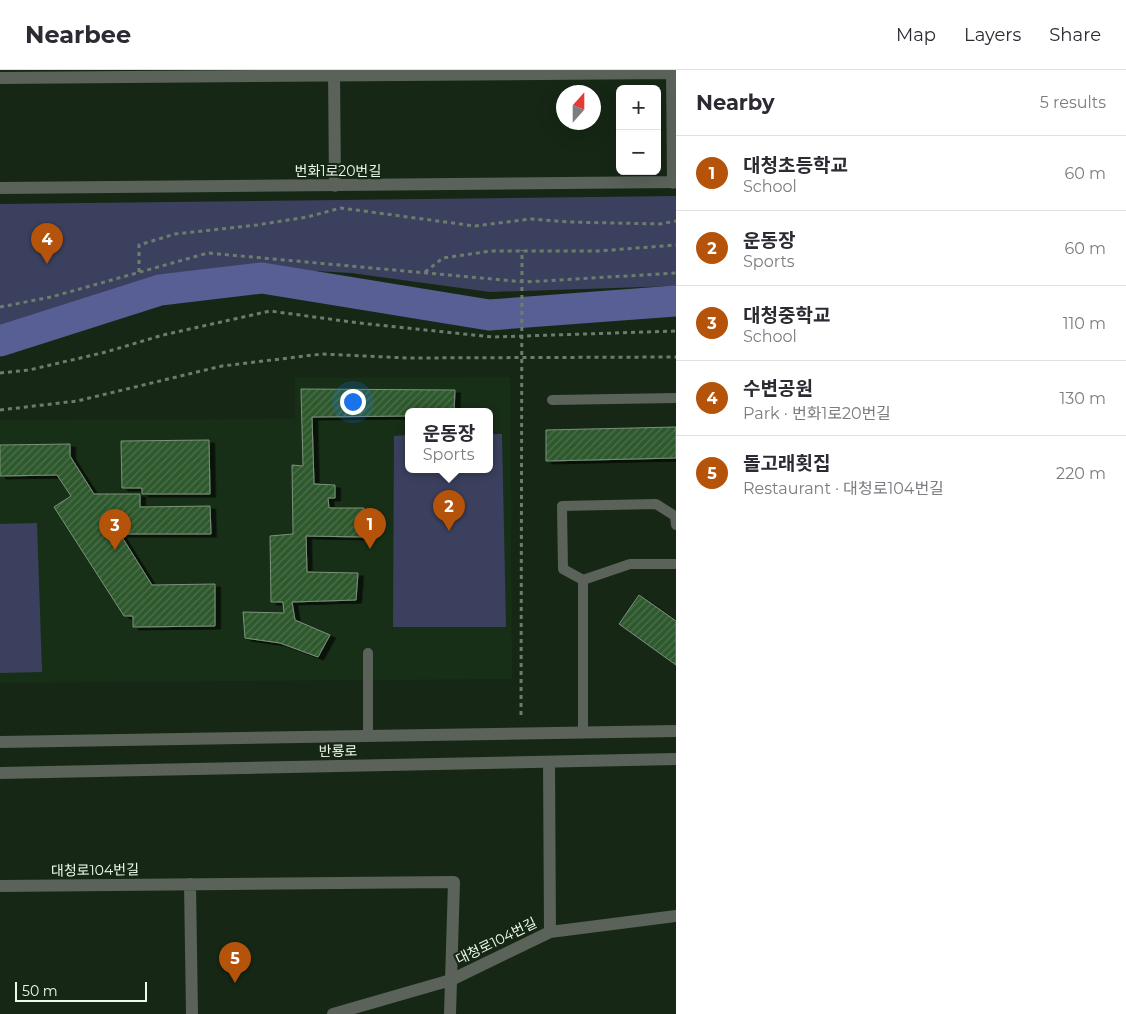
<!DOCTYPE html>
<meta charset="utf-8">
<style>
:root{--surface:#fff;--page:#f2f2f3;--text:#2b2b33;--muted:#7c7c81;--line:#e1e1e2;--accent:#b45309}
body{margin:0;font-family:Montserrat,"Noto Sans KR",sans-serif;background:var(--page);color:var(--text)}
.controls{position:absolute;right:15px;top:15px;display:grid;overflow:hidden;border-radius:8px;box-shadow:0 5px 20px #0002}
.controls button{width:45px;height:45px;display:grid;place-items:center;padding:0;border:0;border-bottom:1px solid var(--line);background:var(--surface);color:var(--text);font:25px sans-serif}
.compass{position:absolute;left:556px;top:15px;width:45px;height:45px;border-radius:50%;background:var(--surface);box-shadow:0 5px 20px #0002;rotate:21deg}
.scale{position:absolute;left:15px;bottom:12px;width:132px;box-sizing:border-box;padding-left:5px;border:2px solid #edf9ec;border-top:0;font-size:14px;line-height:18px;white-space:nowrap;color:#edf9ec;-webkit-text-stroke:4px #162715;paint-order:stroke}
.you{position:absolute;left:352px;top:331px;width:18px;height:18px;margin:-12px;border:4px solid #fff;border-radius:50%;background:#1a73e8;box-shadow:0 0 0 8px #1a73e833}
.badge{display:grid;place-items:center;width:32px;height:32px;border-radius:50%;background:var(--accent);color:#fff;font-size:16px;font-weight:700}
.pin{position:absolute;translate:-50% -41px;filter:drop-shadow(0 1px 2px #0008)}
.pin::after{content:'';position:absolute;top:26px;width:18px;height:15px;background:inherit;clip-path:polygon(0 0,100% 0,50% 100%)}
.popup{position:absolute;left:405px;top:338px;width:88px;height:65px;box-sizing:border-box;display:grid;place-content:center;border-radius:8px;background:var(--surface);filter:drop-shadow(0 1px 4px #0005);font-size:16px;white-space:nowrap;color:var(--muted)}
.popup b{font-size:19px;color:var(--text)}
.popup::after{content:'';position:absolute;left:50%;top:100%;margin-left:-10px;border:10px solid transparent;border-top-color:var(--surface)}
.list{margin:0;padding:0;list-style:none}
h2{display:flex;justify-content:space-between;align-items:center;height:65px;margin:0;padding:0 20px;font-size:21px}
h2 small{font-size:16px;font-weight:400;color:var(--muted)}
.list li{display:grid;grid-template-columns:32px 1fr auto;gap:15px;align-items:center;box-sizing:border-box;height:75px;padding:0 20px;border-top:1px solid var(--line)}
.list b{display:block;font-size:19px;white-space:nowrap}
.list p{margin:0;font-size:16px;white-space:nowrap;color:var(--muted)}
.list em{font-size:16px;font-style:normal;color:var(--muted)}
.map{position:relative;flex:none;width:676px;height:944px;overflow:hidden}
header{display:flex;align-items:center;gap:30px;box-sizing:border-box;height:70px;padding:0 25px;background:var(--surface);border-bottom:1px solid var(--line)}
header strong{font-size:24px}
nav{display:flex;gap:28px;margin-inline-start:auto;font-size:18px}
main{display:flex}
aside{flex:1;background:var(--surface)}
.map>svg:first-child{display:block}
.built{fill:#182f17;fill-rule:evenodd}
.park{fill:#3b405e}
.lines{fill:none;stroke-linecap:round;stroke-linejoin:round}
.river{stroke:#575f94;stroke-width:31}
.building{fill:url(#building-hatch);stroke:#7c927b;filter:url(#shadow)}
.path{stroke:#6d7c6c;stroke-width:3;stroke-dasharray:4 4;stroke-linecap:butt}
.service{stroke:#5a6259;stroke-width:10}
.minor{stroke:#5a6259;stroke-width:12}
.tertiary{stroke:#5a6259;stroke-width:12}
.labels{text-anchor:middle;stroke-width:4.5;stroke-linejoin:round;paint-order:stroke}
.street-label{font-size:14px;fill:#edf9ec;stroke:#162715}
</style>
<header>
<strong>Nearbee</strong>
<nav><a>Map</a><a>Layers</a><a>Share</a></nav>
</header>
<main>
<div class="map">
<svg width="676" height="944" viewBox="0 0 676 944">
<defs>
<pattern id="building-hatch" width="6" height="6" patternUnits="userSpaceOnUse" patternTransform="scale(1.25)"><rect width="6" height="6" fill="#2e592d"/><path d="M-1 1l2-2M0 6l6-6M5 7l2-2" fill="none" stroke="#4d724c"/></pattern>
<filter id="shadow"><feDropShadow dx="5.5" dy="3" stdDeviation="0" flood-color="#0009"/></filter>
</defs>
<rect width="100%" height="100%" fill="#162715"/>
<path class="built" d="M510 307 512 609 0 613V350L295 349V308ZM409 342H489V400H409Z"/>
<path class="park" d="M676 126V216L490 222 351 203 247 197 177 210 0 257V134Z
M489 364H502L506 557H393L394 366 409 365V400H489Z
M37 453 42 602 0 603V454Z"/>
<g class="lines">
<path class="river" d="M0 271 160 220 262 208 489 245 676 231"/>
</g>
<path class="building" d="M301 319 455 320 454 342H409V346L312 347 314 414 335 415V428H328L329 438H364V467L306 466 307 502 358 503 356 530 292 532 295 550 330 565 318 587 280 573 245 568 243 542 284 543 283 532H271L270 466 293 464 292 395 303 396Z
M676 357V388L546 391V360Z
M209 370 210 424H142V418H122L121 371Z
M70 374V386L94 424H140V437L210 436 211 464H120L152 515 215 514V556L133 557V546H124L54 437 71 426 57 405 0 406V375Z
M639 525 676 551V595L619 554Z"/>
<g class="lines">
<path class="path" d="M139 202V175L175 164 257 155 307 147 341 138 475 156 531 149 569 152 660 154 676 151
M425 202 443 188 491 181H598L676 175
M0 237 51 227 208 183 525 212 676 203
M0 303 29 300 106 282 163 265 270 241 359 253 493 267 676 261
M0 340 77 331 222 296 322 284 407 288 676 287
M521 645 522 180"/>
<path class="service" d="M552 330 676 328
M676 455 675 446 656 434 562 436 563 499 583 510 630 494H676
M583 510V663
M368 666V583"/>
<path class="minor" d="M334 0 335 116
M672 0 673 113
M0 8 676 3
M0 118 676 112
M549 692 550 862
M190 814 192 944
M0 816 454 812 450 944
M333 944 451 910 550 862 676 846"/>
<path class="tertiary" d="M0 672 676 661
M0 703 676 689"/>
</g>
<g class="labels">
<g class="street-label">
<text x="338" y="106">번화1로20번길</text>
<text transform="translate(338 681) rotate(-1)" y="5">반룡로</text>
<text transform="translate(95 800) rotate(-1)" y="5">대청로104번길</text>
<text transform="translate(496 871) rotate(-26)" y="5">대청로104번길</text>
</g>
</g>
</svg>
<div class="controls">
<button>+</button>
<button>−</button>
</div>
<svg class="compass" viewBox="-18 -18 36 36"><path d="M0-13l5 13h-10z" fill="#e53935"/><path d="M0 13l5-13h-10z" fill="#7c7c81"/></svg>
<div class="scale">50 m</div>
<div class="you"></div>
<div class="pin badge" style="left:370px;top:479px">1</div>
<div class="pin badge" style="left:449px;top:461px">2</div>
<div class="popup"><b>운동장</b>Sports</div>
<div class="pin badge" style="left:115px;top:480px">3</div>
<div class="pin badge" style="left:47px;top:194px">4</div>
<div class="pin badge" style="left:235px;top:913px">5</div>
</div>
<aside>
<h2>Nearby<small>5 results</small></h2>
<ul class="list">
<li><span class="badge">1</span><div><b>대청초등학교</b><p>School</p></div><em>60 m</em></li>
<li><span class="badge">2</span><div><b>운동장</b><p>Sports</p></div><em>60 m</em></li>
<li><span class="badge">3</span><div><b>대청중학교</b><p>School</p></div><em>110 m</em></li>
<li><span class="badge">4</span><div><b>수변공원</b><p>Park · 번화1로20번길</p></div><em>130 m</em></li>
<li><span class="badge">5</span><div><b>돌고래횟집</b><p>Restaurant · 대청로104번길</p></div><em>220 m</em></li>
</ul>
</aside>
</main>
